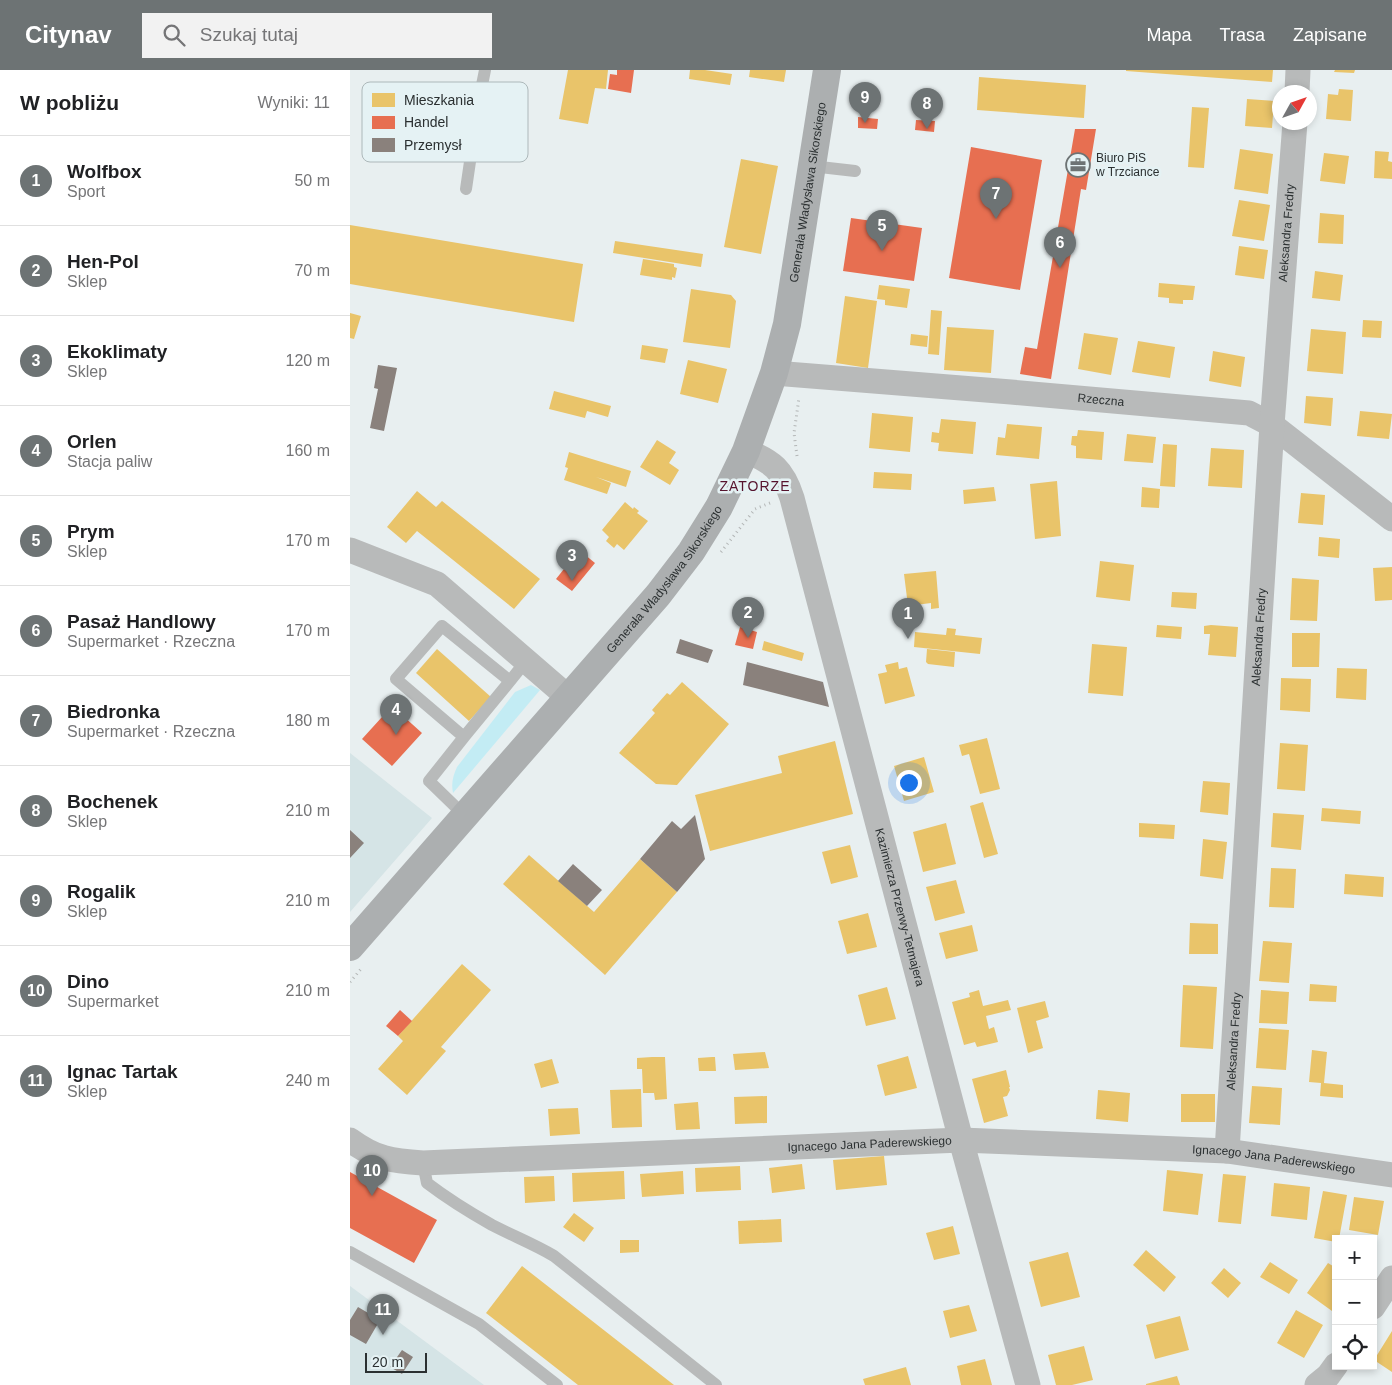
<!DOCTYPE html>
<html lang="pl">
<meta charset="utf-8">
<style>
:root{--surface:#fff;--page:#f2f2f2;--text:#202124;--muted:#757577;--line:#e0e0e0;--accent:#6d7374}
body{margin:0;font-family:Arial,sans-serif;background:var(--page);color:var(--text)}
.controls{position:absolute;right:15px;bottom:15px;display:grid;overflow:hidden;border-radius:0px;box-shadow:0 2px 8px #0003}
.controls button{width:45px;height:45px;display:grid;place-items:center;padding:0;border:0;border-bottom:1px solid var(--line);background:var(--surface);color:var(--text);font:25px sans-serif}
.compass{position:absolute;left:922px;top:15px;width:45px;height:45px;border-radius:50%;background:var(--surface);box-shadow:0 2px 8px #0003;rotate:50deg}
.scale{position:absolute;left:15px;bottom:12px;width:62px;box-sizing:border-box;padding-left:5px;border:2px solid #2b3031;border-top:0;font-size:14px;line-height:18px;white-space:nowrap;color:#2b3031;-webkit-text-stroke:4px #e5f2f4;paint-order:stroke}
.you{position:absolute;left:558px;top:712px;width:18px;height:18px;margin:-12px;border:4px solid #fff;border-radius:50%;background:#1a73e8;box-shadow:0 0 0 8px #1a73e833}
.badge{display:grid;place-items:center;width:32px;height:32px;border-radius:50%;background:var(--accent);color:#fff;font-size:16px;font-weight:700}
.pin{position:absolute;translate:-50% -41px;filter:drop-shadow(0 1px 2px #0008)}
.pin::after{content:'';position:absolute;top:26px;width:18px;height:15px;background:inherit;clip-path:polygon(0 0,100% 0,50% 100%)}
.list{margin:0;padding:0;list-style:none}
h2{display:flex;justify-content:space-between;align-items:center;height:65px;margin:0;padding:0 20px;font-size:21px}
h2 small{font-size:16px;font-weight:400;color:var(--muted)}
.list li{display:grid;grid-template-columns:32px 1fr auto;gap:15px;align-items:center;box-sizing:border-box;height:90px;padding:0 20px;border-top:1px solid var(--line)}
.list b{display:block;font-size:19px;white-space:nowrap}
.list p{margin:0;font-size:16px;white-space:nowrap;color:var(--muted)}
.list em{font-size:16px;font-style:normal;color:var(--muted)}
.icon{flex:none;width:28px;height:28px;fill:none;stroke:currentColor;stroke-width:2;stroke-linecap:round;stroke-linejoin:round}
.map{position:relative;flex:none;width:1042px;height:1315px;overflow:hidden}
header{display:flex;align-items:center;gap:30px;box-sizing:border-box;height:70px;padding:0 25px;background:var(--accent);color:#fff}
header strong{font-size:24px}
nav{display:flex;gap:28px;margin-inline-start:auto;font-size:18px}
.search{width:350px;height:45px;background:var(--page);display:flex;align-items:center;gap:12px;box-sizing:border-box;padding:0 18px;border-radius:0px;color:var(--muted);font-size:19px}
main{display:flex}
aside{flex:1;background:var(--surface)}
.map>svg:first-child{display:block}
.built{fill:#d5e4e6}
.green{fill:#c3ecf4}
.homes{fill:#e9c46a}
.shops{fill:#e76f51}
.industry{fill:#8a817c}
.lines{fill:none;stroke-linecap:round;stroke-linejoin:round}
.path{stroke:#b3b6b6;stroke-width:3;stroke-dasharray:1 4;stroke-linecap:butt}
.lane{stroke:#b8baba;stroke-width:12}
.street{stroke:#b8baba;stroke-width:25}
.secondary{stroke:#acafb0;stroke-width:28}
.labels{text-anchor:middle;stroke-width:5;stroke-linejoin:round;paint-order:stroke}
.poi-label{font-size:12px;fill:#2b3031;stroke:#e5f2f4;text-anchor:start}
.street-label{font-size:12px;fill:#2b3031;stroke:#e5f2f4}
.neighbourhood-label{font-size:14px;letter-spacing:1px;fill:#56132d;stroke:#e5f2f4}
.key{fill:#e5f2f4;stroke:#adb8ba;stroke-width:1}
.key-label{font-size:14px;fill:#2b3031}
</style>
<header>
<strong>Citynav</strong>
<div class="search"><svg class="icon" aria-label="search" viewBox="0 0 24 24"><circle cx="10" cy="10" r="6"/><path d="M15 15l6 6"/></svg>Szukaj tutaj</div>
<nav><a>Mapa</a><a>Trasa</a><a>Zapisane</a></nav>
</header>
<main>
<aside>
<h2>W pobliżu<small>Wyniki: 11</small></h2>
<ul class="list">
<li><span class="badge">1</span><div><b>Wolfbox</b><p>Sport</p></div><em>50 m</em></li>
<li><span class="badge">2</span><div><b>Hen-Pol</b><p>Sklep</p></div><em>70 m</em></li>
<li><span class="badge">3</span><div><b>Ekoklimaty</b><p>Sklep</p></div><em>120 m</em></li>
<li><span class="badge">4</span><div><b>Orlen</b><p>Stacja paliw</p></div><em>160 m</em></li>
<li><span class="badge">5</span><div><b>Prym</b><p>Sklep</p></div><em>170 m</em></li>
<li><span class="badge">6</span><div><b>Pasaż Handlowy</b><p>Supermarket · Rzeczna</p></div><em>170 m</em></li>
<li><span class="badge">7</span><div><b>Biedronka</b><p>Supermarket · Rzeczna</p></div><em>180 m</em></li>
<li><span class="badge">8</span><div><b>Bochenek</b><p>Sklep</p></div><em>210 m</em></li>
<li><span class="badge">9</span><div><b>Rogalik</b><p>Sklep</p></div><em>210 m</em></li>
<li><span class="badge">10</span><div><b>Dino</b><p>Supermarket</p></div><em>210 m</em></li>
<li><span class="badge">11</span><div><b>Ignac Tartak</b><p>Sklep</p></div><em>240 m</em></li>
</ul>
</aside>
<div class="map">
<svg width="1042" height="1315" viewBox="0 0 1042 1315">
<rect width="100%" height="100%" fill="#e8eff0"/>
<path class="built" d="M0 683 82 748 0 842Z
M0 1216 134 1315H0Z"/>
<path class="green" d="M181 615 190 620 103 723C101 713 103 706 107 697L165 622Z"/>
<path class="homes" d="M218 0H258L256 19 245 18 238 54 209 49Z
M340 0H355L382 4 380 15 339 9Z
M400 0H436L434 12 399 7Z
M776 0H923L922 12 776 1Z
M985 0H1005L1004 3 984 2Z
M629 7 736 15 734 48 627 40Z
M989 19 1003 20 1001 51 976 49 978 24 988 25Z
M897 29 924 31 922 58 895 56Z
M842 37 859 38 854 98 838 97Z
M890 79 923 84 918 124 884 119Z
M1025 81 1039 82 1038 91 1042 92V109L1024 108Z
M974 83 999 86 995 114 970 111Z
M391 89 428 96 411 184 374 177Z
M889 130 920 135 914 171 882 166Z
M970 143 994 145 993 174 968 173Z
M0 155 233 194 224 252 0 214Z
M265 171 353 184 351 197 263 183Z
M889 176 918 180 914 209 885 205Z
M293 189 324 194V197L327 198 325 208 322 207V210L290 205Z
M965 201 993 205 990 231 962 228Z
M809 213 845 216 843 230H833V234L819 233V228L808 227Z
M529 215 560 219 557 238 535 235V230L527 229Z
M341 219 381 225 386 231 380 278 333 272Z
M495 226 527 231 518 298 486 293Z
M581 240 592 241 589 285 578 284Z
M0 243 11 246 4 269 0 268Z
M1013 250 1032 251 1031 268 1012 267Z
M597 257 644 260 641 303 594 300Z
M961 259 996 262 993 304 957 301Z
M734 263 768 268 761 305 728 299Z
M561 264 578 266 577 277 560 275Z
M788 271 825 277 820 308 782 302Z
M292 275 318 279 315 293 290 289Z
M863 281 895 287 891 317 859 311Z
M338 290 377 299 368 333 330 324Z
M204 321 261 336 258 347 237 341 235 348 199 339Z
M956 326 983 328 981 356 954 353Z
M1010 341 1042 344 1039 369 1007 366Z
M522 343 563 347 560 382 519 378Z
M591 349 626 352 623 384 588 381 589 373 581 372 582 362 589 363Z
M657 354 692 357 689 389 646 385 648 367 655 368Z
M728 360 754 362 752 390 726 388V376L721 375 722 366H727Z
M777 364 806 367 803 393 774 391Z
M307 370 326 382 319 393 329 400 320 415 290 397Z
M813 374 827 375 825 417 810 416Z
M861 378 894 380 892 418 858 416Z
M219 382 281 401 276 417 246 407 261 413 257 424 214 410 218 398 215 397Z
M524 402 562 404 561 420 523 418Z
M707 411 711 466 685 469 680 414Z
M644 417 646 431 614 434 613 420Z
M792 417 810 419 809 438 791 437Z
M67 421 86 437 92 431 190 509 164 539 67 461 56 473 37 457Z
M951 423 975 425 973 455 948 453Z
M275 432 283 439 284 437 289 441 287 443 298 451 274 480 267 474 264 478 256 471 259 467 252 460Z
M969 467 990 469 989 488 968 486Z
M750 491 784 495 780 531 746 527Z
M1042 497V530L1025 531 1023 498Z
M586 501 589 538 581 539V533L558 536 554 504Z
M942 508 969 510 967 551 940 550Z
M822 522 847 523 846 539 821 537Z
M807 555 832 557 831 569 806 567Z
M861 555 888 557 886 587 858 585 860 564H854V556Z
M597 558 606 559 605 565 632 568 630 584 564 577 565 562 596 565Z
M942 563H970L969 597H942Z
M414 571 454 583 452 591 412 580Z
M742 574 777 577 773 626 738 623Z
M87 579 141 627 119 651 66 603Z
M577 579 605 582 604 597 578 594 576 592Z
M548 592 549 599 557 597 565 626 535 634 528 604 537 602 535 595Z
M987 598 1017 599 1016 630 986 628Z
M931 608 961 609 960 642 930 640Z
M332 612 379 654 327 715 306 714 269 683 305 643 302 640 317 623 320 625Z
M637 668 650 719 630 724 619 684 612 686 609 675Z
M485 671 503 744 360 781 345 725 432 703 428 686Z
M930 673 958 675 955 721 927 719Z
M574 687 584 722 554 731 544 696Z
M853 711 880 713 878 745 850 742Z
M633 732 648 784 634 788 620 736Z
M972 738 1011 741 1010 754 971 751Z
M923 743 954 745 951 780 921 777Z
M596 753 606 794 573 802 563 762Z
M789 753 825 755 824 769 789 767Z
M853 769 877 772 873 809 850 806Z
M500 775 508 807 481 814 472 782Z
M179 785 244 842 290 789 327 822 255 905 153 814Z
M921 798 946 799 944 838 919 837Z
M995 804 1034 807 1033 827 994 824Z
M606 810 615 843 585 851 576 817Z
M518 843 527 877 497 884 488 851Z
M840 853 868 854V884H839Z
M622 855 628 881 596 889 589 863Z
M913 871 942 873 939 913 909 911Z
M112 894 141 920 91 977 96 981 57 1025 28 999 53 971 48 966Z
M960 914 987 916 986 932 959 931Z
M833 915 867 917 863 979 830 977Z
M537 917 546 949 516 956 508 925Z
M629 920 633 936 658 930 661 940 636 946 639 959 644 957 648 972 627 977 625 972 614 975 602 932 620 927 619 923Z
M911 920 939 922 937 954 909 953Z
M695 931 699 947 686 951 693 978 678 983 667 938Z
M909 958 939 960 936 1000 906 998Z
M962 980 977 982 974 1013 993 1015V1028L970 1026 971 1013 959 1012Z
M415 982 419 998 385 1000 383 984Z
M558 986 567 1018 535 1026 527 995Z
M302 987H315L317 1029 305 1030 304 1023H293L292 999H287V988Z
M362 987H365L366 1001H349L348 988Z
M202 989 209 1013 191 1018 184 994Z
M656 1000 660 1017H659L660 1020 657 1026 653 1027 658 1046 634 1053 622 1009Z
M902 1016 932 1018 930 1055 899 1053Z
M291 1019 292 1057 262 1058 260 1020Z
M748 1020 780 1023 778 1052 746 1049Z
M831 1024H865V1052H831Z
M417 1026V1053L385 1054 384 1027Z
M348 1032 350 1059 326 1060 324 1034Z
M228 1038 230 1064 200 1066 198 1039Z
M534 1086 537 1115 486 1120 483 1090Z
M452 1094 455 1119 422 1123 419 1098Z
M390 1096 391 1120 346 1122 345 1098Z
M817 1100 853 1104 848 1145 813 1141Z
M274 1101 275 1129 223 1132 222 1103Z
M333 1101 334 1124 292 1127 290 1104Z
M873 1104 896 1106 891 1154 868 1152Z
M204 1106 205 1131 175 1133 174 1107Z
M924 1113 960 1117 957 1150 921 1146Z
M973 1121 997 1125 989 1169H986V1172L964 1168Z
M1004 1127 1034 1131 1028 1165 999 1160Z
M224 1143 244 1158 234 1172 213 1157Z
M431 1149 432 1172 389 1174 388 1151Z
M603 1156 610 1184 584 1190 576 1163Z
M270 1170H289V1182L270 1183Z
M796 1180 826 1207 814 1222 783 1195Z
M718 1182 730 1227 691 1237 679 1192Z
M920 1192 948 1210 939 1224 910 1207Z
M978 1193 986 1198V1236L982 1241 957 1223Z
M172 1196 324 1315H228L136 1243Z
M874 1198 891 1213 878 1228 861 1213Z
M619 1235 627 1261 600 1268 593 1241Z
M946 1240 973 1255 954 1288 927 1273Z
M830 1246 839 1280 805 1289 796 1255Z
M1042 1261V1302L1024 1290Z
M734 1276 743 1310 722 1315H706L698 1285Z
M635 1289 642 1315H611L607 1296Z
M556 1297 561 1315H515L513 1309Z
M827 1306 830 1315H796V1314Z"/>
<path class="shops" d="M267 0H284L281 23 258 19 260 4 267 5Z
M508 47 528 49 527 59 508 58Z
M566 50 585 51 584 62 565 60Z
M725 59H746L736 120 731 119 701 309 670 304 675 277 687 279Z
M621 77 692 90 670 220 599 208Z
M501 148 572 158 564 211 493 201Z
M229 480 245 493 222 521 206 509Z
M390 557 407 562 403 579 385 575Z
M42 636 72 663 42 696 12 669Z
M50 940 62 951 48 966 36 956Z
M0 1102 87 1150 64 1193 0 1158Z"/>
<path class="industry" d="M28 295 47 298 34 361 20 358 28 319 24 318Z
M330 569 363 580 358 593 326 583Z
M397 592 473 612 479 637 393 615Z
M345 745 355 789 327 822 290 789 322 751 331 759Z
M0 760 14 773 0 788Z
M223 794 252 820 237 836 208 811Z
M8 1237 30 1250 16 1274 0 1265V1250Z
M52 1280 63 1287 52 1304 40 1297Z"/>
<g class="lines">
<path class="path" d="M447 386 444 363 449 328
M371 482 405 439 420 433
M0 912 11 899"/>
<path class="lane" d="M461 96 505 101
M116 119 129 30 135 0
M114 667 160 611
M115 746 79 711 114 667 46 609 92 556 160 611 176 591
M73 1093 77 1113C98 1129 119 1142 142 1155 163 1166 184 1174 204 1186L366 1315
M0 1182 129 1254 207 1315"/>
<g class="street">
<path d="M947 22 948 0"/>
<path id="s1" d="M424 303 661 322 899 343 922 355 1042 449"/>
<path id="s2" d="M396 381C422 391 433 400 442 428L611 1070 678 1315"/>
<path d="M0 480 87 514 219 628"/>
<path id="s3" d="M0 1070C26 1089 42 1091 73 1093L611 1070 877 1081 1042 1105"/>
<path id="s4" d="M877 1081 922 355 945 52"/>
<path d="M1023 1237 1042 1208"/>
<path d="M967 1315 978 1306 986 1295"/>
</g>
<path class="secondary" id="s5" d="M0 877 308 525 341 482 369 437 396 381 424 303 437 254 477 0"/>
</g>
<defs>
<g id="office-ring" transform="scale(1.25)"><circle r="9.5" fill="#e5f2f4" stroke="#6d7374" stroke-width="1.5"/><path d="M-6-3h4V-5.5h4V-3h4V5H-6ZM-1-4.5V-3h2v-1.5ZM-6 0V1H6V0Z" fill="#6d7374"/></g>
</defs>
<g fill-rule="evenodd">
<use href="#office-ring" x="728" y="95"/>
</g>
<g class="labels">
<g class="poi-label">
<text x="746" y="92">Biuro PiS<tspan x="746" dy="14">w Trzciance</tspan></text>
</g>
<g class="street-label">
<text dy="4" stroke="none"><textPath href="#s5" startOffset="904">Generała Władysława Sikorskiego</textPath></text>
<text dy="4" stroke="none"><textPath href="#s4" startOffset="920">Aleksandra Fredry</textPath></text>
<text dy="4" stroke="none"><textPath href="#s1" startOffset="328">Rzeczna</textPath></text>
<text dy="4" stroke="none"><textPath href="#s5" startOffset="484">Generała Władysława Sikorskiego</textPath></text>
<text dy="4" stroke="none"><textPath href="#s4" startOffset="515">Aleksandra Fredry</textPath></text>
<text dy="4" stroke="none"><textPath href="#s2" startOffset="492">Kazimierza Przerwy-Tetmajera</textPath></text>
<text dy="4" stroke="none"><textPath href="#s4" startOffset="110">Aleksandra Fredry</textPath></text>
<text dy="4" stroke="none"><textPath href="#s3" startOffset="525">Ignacego Jana Paderewskiego</textPath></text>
<text dy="4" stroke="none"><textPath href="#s3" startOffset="930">Ignacego Jana Paderewskiego</textPath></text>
</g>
<g class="neighbourhood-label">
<text x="405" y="421">ZATORZE</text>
</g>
</g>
<rect x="12" y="12" width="166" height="80" rx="8" class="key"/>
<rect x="22" y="23" width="23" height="14" fill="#e9c46a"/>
<rect x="22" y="46" width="23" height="13" fill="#e76f51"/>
<rect x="22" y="68" width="23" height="14" fill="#8a817c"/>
<g class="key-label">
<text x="54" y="35">Mieszkania</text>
<text x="54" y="57">Handel</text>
<text x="54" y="80">Przemysł</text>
</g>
</svg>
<div class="controls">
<button>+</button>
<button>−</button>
<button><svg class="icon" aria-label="locate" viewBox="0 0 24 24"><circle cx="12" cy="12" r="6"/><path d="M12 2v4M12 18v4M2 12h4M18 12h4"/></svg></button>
</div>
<svg class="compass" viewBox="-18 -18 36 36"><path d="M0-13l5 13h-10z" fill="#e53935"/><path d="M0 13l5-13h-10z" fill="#757577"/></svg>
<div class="scale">20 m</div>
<div class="you"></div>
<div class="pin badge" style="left:558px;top:569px">1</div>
<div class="pin badge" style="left:398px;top:568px">2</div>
<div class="pin badge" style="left:222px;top:511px">3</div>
<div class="pin badge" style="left:46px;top:665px">4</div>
<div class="pin badge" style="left:532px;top:181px">5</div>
<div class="pin badge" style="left:710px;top:198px">6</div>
<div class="pin badge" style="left:646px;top:149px">7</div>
<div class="pin badge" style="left:577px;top:59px">8</div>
<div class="pin badge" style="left:515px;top:53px">9</div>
<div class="pin badge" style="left:22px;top:1126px">10</div>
<div class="pin badge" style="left:33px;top:1265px">11</div>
</div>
</main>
